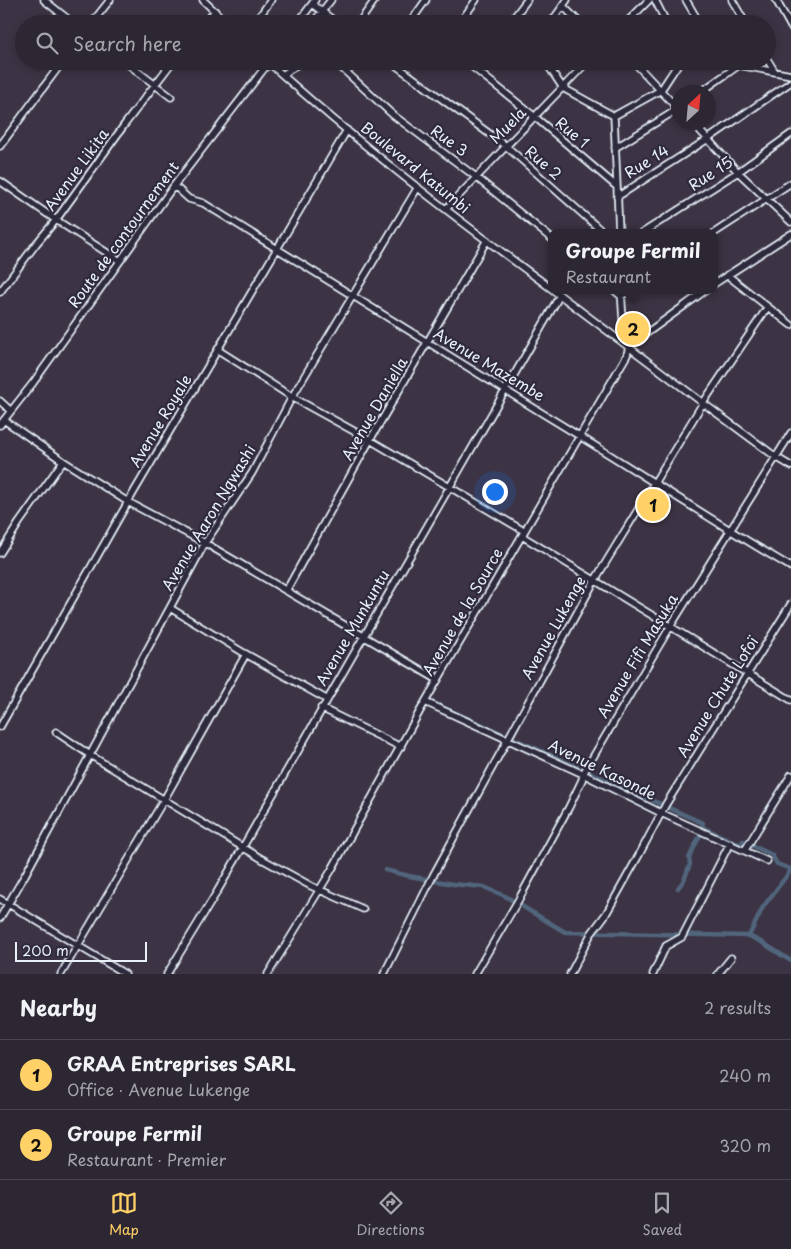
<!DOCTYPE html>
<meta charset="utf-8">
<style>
:root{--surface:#2d2633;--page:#352e3b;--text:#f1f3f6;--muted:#a7a5ac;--line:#48434e;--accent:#ffd166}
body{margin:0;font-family:"Playpen Sans",sans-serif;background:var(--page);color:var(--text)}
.compass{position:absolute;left:671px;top:85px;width:45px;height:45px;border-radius:50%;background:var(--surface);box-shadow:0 2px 8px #0003;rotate:26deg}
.scale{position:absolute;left:15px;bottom:12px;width:132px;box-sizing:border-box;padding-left:5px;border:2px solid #e8f1f8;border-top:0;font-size:14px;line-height:18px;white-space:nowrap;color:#e8f1f8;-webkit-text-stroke:4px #2f2a3d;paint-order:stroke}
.you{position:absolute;left:494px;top:491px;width:18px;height:18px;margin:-12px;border:4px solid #fff;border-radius:50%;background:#1a73e8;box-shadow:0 0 0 8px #1a73e833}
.badge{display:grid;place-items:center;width:32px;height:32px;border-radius:50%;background:var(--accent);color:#111;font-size:16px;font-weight:700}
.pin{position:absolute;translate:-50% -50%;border:2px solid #fff;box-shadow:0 1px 5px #0006}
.popup{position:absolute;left:548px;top:229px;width:170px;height:65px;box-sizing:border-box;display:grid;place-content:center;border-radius:10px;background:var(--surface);filter:drop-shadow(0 1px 4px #0005);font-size:16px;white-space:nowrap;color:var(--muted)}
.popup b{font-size:19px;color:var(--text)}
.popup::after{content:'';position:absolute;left:50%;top:100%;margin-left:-10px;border:10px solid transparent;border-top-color:var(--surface)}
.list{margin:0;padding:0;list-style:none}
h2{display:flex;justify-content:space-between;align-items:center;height:65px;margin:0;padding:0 20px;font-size:21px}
h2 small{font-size:16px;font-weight:400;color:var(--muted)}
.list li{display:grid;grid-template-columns:32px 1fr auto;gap:15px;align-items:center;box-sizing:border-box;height:70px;padding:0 20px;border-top:1px solid var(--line)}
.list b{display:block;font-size:19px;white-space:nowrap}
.list p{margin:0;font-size:16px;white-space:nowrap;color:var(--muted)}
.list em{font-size:16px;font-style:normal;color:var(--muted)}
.icon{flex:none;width:28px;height:28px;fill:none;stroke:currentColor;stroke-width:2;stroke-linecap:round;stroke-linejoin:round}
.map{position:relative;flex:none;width:791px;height:974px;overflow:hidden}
.search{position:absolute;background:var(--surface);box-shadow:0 2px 8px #0003;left:15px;right:15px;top:15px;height:55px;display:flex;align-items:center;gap:12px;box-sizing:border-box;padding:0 18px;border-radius:28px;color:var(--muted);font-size:19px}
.sheet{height:205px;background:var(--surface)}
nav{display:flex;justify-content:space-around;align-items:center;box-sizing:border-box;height:70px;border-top:1px solid var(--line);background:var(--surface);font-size:14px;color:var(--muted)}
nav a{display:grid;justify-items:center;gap:2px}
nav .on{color:var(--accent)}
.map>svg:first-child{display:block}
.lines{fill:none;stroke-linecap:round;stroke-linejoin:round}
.canal{stroke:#51657c;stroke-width:4.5}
.minor-casing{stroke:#e8f1f8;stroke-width:9}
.minor{stroke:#2f2a3d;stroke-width:5.5}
.labels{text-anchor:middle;stroke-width:4.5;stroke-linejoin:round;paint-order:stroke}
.street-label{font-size:15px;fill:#e8f1f8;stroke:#2f2a3d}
</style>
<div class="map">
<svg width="791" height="974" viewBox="0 0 791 974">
<rect width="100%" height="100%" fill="#3c3344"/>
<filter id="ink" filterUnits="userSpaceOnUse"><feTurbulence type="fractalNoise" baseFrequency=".02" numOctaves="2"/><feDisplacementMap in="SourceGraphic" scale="10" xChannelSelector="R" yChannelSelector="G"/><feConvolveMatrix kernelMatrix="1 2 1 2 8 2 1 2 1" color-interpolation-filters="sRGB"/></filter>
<g filter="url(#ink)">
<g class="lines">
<path class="canal" d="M429 701 703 823 702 827 741 845 743 841 772 855 777 864 791 869
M385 870 409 876 453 884 484 887 505 896 565 932 749 936 763 943 791 961
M678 888 684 880 690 864 689 858 702 831
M749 936 763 907 791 870"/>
<g class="minor-casing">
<path id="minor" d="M44 0 74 24
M203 0 228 24
M655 0 667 24
M686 0 700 24
M732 0 746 24
M776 0 791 27
M312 4 337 23
M563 6 581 24
M91 24 110 0
M204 24 215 11
M254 24 271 0
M297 24 315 0
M312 24 331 0
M358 24 375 0
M409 24 426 0
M459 24 476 0
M509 24 527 0
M550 24 567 0
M625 24 649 0
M767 59 775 72
M124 61 171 97
M267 61C357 143 454 217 552 289
M334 61 393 115 476 177 552 239
M390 61 506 146 604 233
M465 61 535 117 616 186
M545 61 563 88 614 116 661 90 680 61
M633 61 678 109
M717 61 791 75
M283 75 302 61
M701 92 739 65
M614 116 619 233
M692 122 738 172 791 222
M0 146 63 61
M615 148 678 109
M0 181 56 220 120 261
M173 187 178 189 189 199 203 203C318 275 435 346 550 418 631 467 709 519 791 567
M617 197 708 139 791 82
M446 209 588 61
M642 233 738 172 791 134
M714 233 791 183
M727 275 791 325
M714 284 791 234
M553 290 703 403 776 457 791 466
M614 290 621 296 630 290
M621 290 624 337 628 344
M0 292 36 244 56 220 125 124 173 61
M629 346 706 290
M218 350 292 397 370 440 524 531
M0 401 11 411
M4 420 63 461 128 502 205 543 438 680
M0 425 33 383 173 187 270 61
M522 536 791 700
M0 553 19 523 63 461
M286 591 370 440 487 240
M170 608 244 653 326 699
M425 702 583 774 661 813 767 861
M321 708 401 747
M0 727 128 502 347 130
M56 732 90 755 262 859 311 886 363 909
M745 850 791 775
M0 899 125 974
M0 918 25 875 205 543 252 473 292 397 418 187
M61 974 165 798 246 654
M167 974 217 892 560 295
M268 974 331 871 425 702 627 355 629 346
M384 974 434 874 595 580 703 403 767 308
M475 974 519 899 569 807 582 780 583 774 670 627 791 433
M570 974 591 934 606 914 639 855 666 804 791 604
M653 974 666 946 682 937 730 843
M718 974 731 958"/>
</g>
<use href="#minor" class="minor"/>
</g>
</g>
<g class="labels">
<g class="street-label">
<text transform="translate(508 126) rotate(-45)" y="5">Muela</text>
<text transform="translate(572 133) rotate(40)" y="5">Rue 1</text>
<text transform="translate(449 141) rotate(36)" y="5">Rue 3</text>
<text transform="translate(647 162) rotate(-32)" y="5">Rue 14</text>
<text transform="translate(543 163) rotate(41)" y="5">Rue 2</text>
<text transform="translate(415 168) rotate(39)" y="5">Boulevard Katumbi</text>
<text transform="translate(77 170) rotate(-54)" y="5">Avenue Likita</text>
<text transform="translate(711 174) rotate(-33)" y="5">Rue 15</text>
<text transform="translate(124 235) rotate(-54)" y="5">Route de contournement</text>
<text transform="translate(489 365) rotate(31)" y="5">Avenue Mazembe</text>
<text transform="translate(375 409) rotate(-60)" y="5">Avenue Daniella</text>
<text transform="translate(161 421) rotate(-59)" y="5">Avenue Royale</text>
<text transform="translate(209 518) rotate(-59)" y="5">Avenue Aaron Ngwashi</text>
<text transform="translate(463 612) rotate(-60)" y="5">Avenue de la Source</text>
<text transform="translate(353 628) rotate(-60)" y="5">Avenue Munkuntu</text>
<text transform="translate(554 628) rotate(-61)" y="5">Avenue Lukenge</text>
<text transform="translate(638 656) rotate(-59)" y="5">Avenue Fifi Masuka</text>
<text transform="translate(718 697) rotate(-58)" y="5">Avenue Chute Lofoï</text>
<text transform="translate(602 770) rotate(26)" y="5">Avenue Kasonde</text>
</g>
</g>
</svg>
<svg class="compass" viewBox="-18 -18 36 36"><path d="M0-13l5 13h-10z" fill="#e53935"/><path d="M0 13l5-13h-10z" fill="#a7a5ac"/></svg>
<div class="scale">200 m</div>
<div class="you"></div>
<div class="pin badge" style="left:653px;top:505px">1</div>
<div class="pin badge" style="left:633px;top:329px">2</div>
<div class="popup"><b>Groupe Fermil</b>Restaurant</div>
<div class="search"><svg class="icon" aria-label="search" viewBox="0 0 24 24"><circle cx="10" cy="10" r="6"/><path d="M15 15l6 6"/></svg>Search here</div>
</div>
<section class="sheet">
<h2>Nearby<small>2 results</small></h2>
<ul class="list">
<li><span class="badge">1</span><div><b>GRAA Entreprises SARL</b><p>Office · Avenue Lukenge</p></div><em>240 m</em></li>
<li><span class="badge">2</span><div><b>Groupe Fermil</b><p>Restaurant · Premier</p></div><em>320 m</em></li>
</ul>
</section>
<nav>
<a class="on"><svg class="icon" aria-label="map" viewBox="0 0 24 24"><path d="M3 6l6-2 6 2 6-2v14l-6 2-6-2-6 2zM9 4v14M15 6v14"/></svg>Map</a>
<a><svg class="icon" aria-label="directions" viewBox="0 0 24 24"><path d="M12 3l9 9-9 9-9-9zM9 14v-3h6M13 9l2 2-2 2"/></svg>Directions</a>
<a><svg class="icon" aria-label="saved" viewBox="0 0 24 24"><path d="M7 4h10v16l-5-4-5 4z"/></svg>Saved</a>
</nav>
